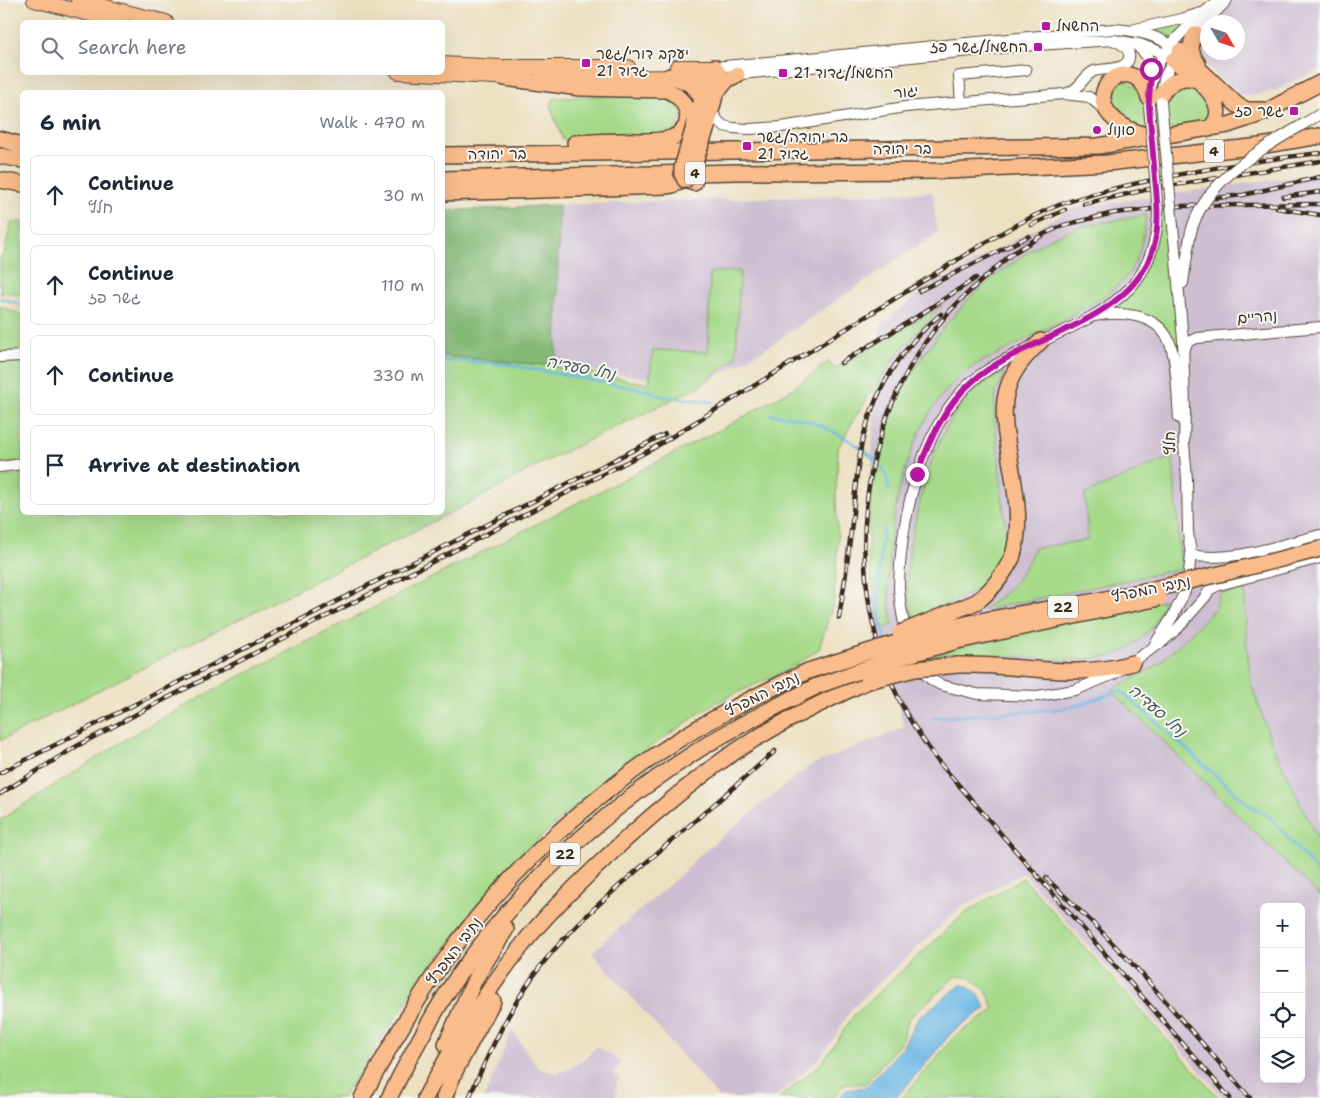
<!DOCTYPE html>
<meta charset="utf-8">
<style>
:root{--surface:#fff;--page:#f6f6f7;--text:#1f2937;--muted:#747a83;--line:#e0e1e3}
body{margin:0;font-family:"Shantell Sans","Playpen Sans Hebrew",sans-serif;background:var(--page);color:var(--text)}
.controls{position:absolute;right:15px;bottom:15px;display:grid;overflow:hidden;border-radius:8px;box-shadow:0 5px 20px #0002}
.controls button{width:45px;height:45px;display:grid;place-items:center;padding:0;border:0;border-bottom:1px solid var(--line);background:var(--surface);color:var(--text);font:25px sans-serif}
.compass{position:absolute;left:1200px;top:15px;width:45px;height:45px;border-radius:50%;background:var(--surface);box-shadow:0 5px 20px #0002;rotate:129deg}
.stop{position:absolute;width:15px;height:15px;margin:-11px;border:4px solid #b5179e;border-radius:50%;background:#fff}
.stop.end{background:#b5179e;border-color:#fff;box-shadow:0 1px 5px #0008}
.list{margin:0;padding:0;list-style:none}
h2{display:flex;justify-content:space-between;align-items:center;height:65px;margin:0;padding:0 20px;font-size:21px}
h2 small{font-size:16px;font-weight:400;color:var(--muted)}
.list li{display:grid;grid-template-columns:32px 1fr auto;gap:15px;align-items:center;box-sizing:border-box;height:80px;margin:0 10px 10px;padding:0 10px;border:1px solid var(--line);border-radius:8px}
.list b{display:block;font-size:19px;white-space:nowrap}
.list p{margin:0;font-size:16px;white-space:nowrap;color:var(--muted)}
.list em{font-size:16px;font-style:normal;color:var(--muted)}
.icon{flex:none;width:28px;height:28px;fill:none;stroke:currentColor;stroke-width:2;stroke-linecap:round;stroke-linejoin:round}
.map{position:relative;flex:none;width:1320px;height:1098px;overflow:hidden}
.search{position:absolute;background:var(--surface);box-shadow:0 5px 20px #0002;left:20px;top:20px;width:425px;height:55px;display:flex;align-items:center;gap:12px;box-sizing:border-box;padding:0 18px;border-radius:8px;color:var(--muted);font-size:19px}
.panel{position:absolute;background:var(--surface);box-shadow:0 5px 20px #0002;left:20px;top:90px;width:425px;height:425px;border-radius:8px}
.map>svg:first-child{display:block}
.industrial{fill:#cebed2;fill-rule:evenodd}
.green{fill:#a6da8a;stroke:#708254}
.forest{fill:#84ba76;stroke:#60724a}
.water{fill:#6cb8e5;stroke:#547182}
.lines{fill:none;stroke-linecap:round;stroke-linejoin:round}
.stream{stroke:#6cb8e5;stroke-width:2.5}
.minor-casing{stroke:#564536;stroke-width:12}
.major-casing{stroke:#564536;stroke-width:16}
.highway-casing{stroke:#564536;stroke-width:18}
.minor{stroke:#fff;stroke-width:10}
.major{stroke:#fabc8b;stroke-width:14}
.highway{stroke:#fabc8b;stroke-width:15}
.rail-casing{stroke:#3b2a1e;stroke-width:4.5}
.rail{stroke:#f6f6f2;stroke-width:2.5;stroke-dasharray:8;stroke-linecap:butt}
.minor-bridge-casing{stroke:#564536;stroke-width:12;stroke-linecap:butt}
.highway-bridge-casing{stroke:#564536;stroke-width:18;stroke-linecap:butt}
.minor-bridge{stroke:#fff;stroke-width:10}
.highway-bridge{stroke:#fabc8b;stroke-width:15}
.route{stroke:#b5179e;stroke-width:6}
.poi-dot{fill:#b5179e;stroke:#f6f6f2;stroke-width:2}
.labels{text-anchor:middle;stroke-width:4;stroke-linejoin:round;paint-order:stroke}
.shield{fill:#f6f6f2;stroke:#73675e;stroke-width:1}
.shield-label{font-size:14px;font-weight:bold;fill:#3b2a1e}
.poi-label{font-size:15px;fill:#3b2a1e;stroke:#f6f6f2;text-anchor:start}
.street-label{font-size:15px;fill:#3b2a1e;stroke:#f6f6f2}
.water-label{font-size:16px;font-style:italic;fill:#4a555a;stroke:#f6f6f2}
</style>
<div class="map">
<svg width="1320" height="1098" viewBox="0 0 1320 1098">
<rect width="100%" height="100%" fill="#f6f6f2"/>
<filter id="ink" filterUnits="userSpaceOnUse"><feTurbulence type="fractalNoise" baseFrequency=".02" numOctaves="2"/><feDisplacementMap in="SourceGraphic" scale="10" xChannelSelector="R" yChannelSelector="G"/><feConvolveMatrix kernelMatrix="1 2 1 2 8 2 1 2 1" color-interpolation-filters="sRGB"/></filter>
<filter id="wash" filterUnits="userSpaceOnUse"><feTurbulence type="fractalNoise" baseFrequency=".0096" numOctaves="4" result="noise"/><feDisplacementMap in="SourceGraphic" scale="20" xChannelSelector="R" yChannelSelector="G"/><feGaussianBlur stdDeviation="1.12" result="paint"/><feColorMatrix in="noise" values="0 0 0 0 0 0 0 0 0 0 0 0 0 0 0 0 0 1.4 0 .05"/><feComposite in="paint" operator="in"/></filter>
<g filter="url(#wash)">
<rect width="100%" height="100%" fill="#ede0c1"/>
<path class="industrial" d="M1234 0H1320V69L1273 91 1250 96 1240 94 1226 85 1207 65 1202 57 1201 46 1202 38 1207 29 1208 52H1238V22H1213Z
M1320 173V1098H1224L1023 873 960 908 851 1009 835 1037 819 1059 774 1098H719L592 952 687 869 697 857 809 766 905 727 871 616 872 448 881 325 921 291 1073 208ZM1264 907H1301V1079H1264Z
M933 192 937 233 766 348 702 385 556 366 559 205Z
M512 1030 537 1067 542 1070 557 1073 571 1068 583 1060 597 1046 621 1063 613 1074 619 1079 617 1083 616 1098H484Z"/>
<path class="green" d="M1197 16 1170 41 1145 31Z
M1123 78 1144 93 1146 129 1123 125 1106 98 1107 93Z
M1189 80 1210 98 1211 122 1166 130 1165 95Z
M652 93 669 94 685 111 673 134 563 140 550 106 554 98Z
M1161 212H1168L1182 369 1163 328 1107 309 1132 290Z
M1146 215C1144 235 1140 259 1127 276 1116 290 1098 300 1082 309 1054 325 1026 339 998 354 988 359 977 363 968 370 907 415 886 522 889 595 889 605 892 615 893 625L881 629 868 557 869 527 874 468 886 430 905 385 924 354 946 324 968 300 991 279 1032 249 1053 237 1083 226Z
M22 222V295L7 292 0 294V257L4 254 11 223Z
M740 271 736 358 698 387 534 467 476 500 164 657 0 741V478L22 474V512H442L443 356 552 366 649 384 653 350 708 352 710 272Z
M943 305 897 354 854 419 838 449 836 498 838 539 834 600 819 649 791 668 715 703 619 768 567 813 531 847 486 897 425 974 342 1098H0V820L134 734 225 684 729 425 792 389 829 361 834 369Z
M0 306 22 315V352H0Z
M22 361V461L0 464V362Z
M1005 373 996 393 994 412 1006 532 1002 556 995 571 986 583 973 592 914 619C912 610 909 601 908 593 906 567 910 542 916 517 927 469 943 414 984 383 990 379 998 376 1005 373Z
M1173 456 1181 569 982 610C1010 591 1021 579 1034 548L1088 540 1085 494Z
M1245 590 1246 637 1251 683 1272 744 1320 844V896L1111 690 1155 667 1182 642 1215 608 1220 594Z
M1165 600 1154 625 1141 639 1124 651 1111 656 1073 660 967 654 918 656Z
M1023 878 1219 1098H902L954 1037 994 1010 987 991 970 978 956 976 909 1018 901 1042 865 1084H844L833 1098H779L822 1063 854 1015 965 913Z"/>
<path class="forest" d="M559 205 556 366 443 356V211Z"/>
<path class="water" d="M962 984 978 993 986 1008 954 1030 896 1098H839L846 1090 866 1087 902 1048 918 1018Z"/>
<g class="lines">
<path class="stream" d="M0 298 22 305
M442 360 505 364 650 391 660 396 713 402
M771 414C780 416 789 416 798 418 826 425 868 447 884 471 887 477 888 483 889 490
M883 529C879 567 875 604 886 641
M933 718 1060 709 1083 704 1120 690 1248 804 1271 818 1320 875"/>
</g>
</g>
<g filter="url(#ink)">
<g class="lines">
<g class="minor-casing">
<path id="minor" d="M1135 29 1181 19 1201 13
M1192 38 1227 0
M1136 45 1147 56 1152 77
M714 67 1113 29C1137 30 1160 36 1180 51
M731 75 1022 46 1114 40 1139 44 1158 51 1173 60
M1067 93C1080 90 1083 76 1094 71 1103 68 1132 71 1129 54 1128 47 1120 43 1115 41
M1161 93 1165 76 1176 56
M1149 97C1152 53 1188 26 1219 0
M961 102 959 76 1026 70
M711 111 719 122 724 126 733 128 749 129 781 127 905 107 1064 94 1089 97 1106 111
M1183 283 1189 242
M1094 316C1119 311 1157 313 1169 341 1177 358 1177 398 1179 418
M1183 351 1188 342 1197 338 1320 327
M0 357 22 356
M0 467 22 464
M1191 555C1233 563 1279 545 1320 535
M907 637C903 620 899 602 899 584 901 516 923 414 983 373 1028 342 1093 326 1130 288 1146 271 1154 249 1157 227
M1155 644 1173 616 1185 591 1188 580 1191 555 1188 532 1187 479 1184 444 1185 409 1183 340 1173 226
M917 667 933 681 941 685 977 694 1037 696 1075 690 1114 674 1162 642 1178 628 1206 596 1209 590 1219 585 1320 558"/>
</g>
<g class="major-casing">
<path id="major" d="M34 0 121 22
M78 0 166 22
M442 64 501 67H628
M677 67H714
M398 72 515 78
M541 78 708 77"/>
</g>
<g class="highway-casing">
<path id="highway" d="M1196 34C1188 45 1191 54 1198 64
M1180 51 1237 105 1247 110H1263
M1173 60C1190 73 1237 105 1209 129
M670 76C683 80 696 84 701 98
M505 78 580 88 666 90C689 98 698 128 671 138 655 143 637 140 621 141 606 141 590 142 575 143
M717 92 728 79 737 75
M1161 95C1169 82 1182 74 1197 80
M1149 98C1137 51 1083 85 1111 116 1122 128 1135 133 1151 136
M695 123 708 77 714 67 720 76 707 127
M0 139 22 145
M442 155 1098 146 1228 125 1261 114 1320 83
M0 156 22 160
M442 179 737 172 948 171 1107 163 1260 146 1320 136
M0 180 22 184
M442 193 666 186 672 185 685 180 694 183
M1012 558C1025 520 1012 478 1007 440 1004 423 1002 404 1008 387 1013 369 1028 353 1041 341
M959 665C1018 663 1074 681 1132 663
M446 1044 475 979 506 929
M362 1098C386 1053 410 1010 439 968 501 878 584 802 675 742 717 715 763 692 808 671
M389 1098C411 1054 434 1010 462 970 525 881 609 807 700 749 737 725 778 706 817 686
M425 1098C453 1046 483 995 520 948 542 919 569 893 595 868 633 831 673 797 716 765 762 731 816 705 868 681
M444 1098 455 1071 493 1001"/>
</g>
<use href="#minor" class="minor"/>
<use href="#major" class="major"/>
<use href="#highway" class="highway"/>
<g class="rail-casing">
<path id="rail" d="M1283 197 1320 192
M1207 199 1243 195 1320 177
M1084 204 1145 190 1320 161
M1277 208 1320 215
M1031 225 1065 210
M1013 253C991 272 969 290 949 312 854 420 838 587 906 713 915 729 927 745 937 760L1230 1098
M1007 257 1044 234 1064 225 1114 213 1181 206 1320 204
M919 291 1029 236
M841 363 915 318 976 278
M839 618C844 589 848 560 851 531 855 499 856 465 864 434 876 388 904 344 941 314
M0 773 665 434
M0 794 77 746 144 710 652 449 962 257C993 238 1025 218 1059 205 1092 193 1127 185 1162 178 1215 167 1267 159 1320 153
M1046 878 1096 926 1140 972 1250 1098
M469 1098C490 1050 511 1004 543 963 574 924 612 892 649 860 691 824 734 788 775 751"/>
</g>
<use href="#rail" class="rail"/>
<g class="minor-bridge-casing">
<path id="minor-bridge" d="M1161 102 1173 226
M1149 106 1158 213 1157 227
M1189 242C1198 178 1271 145 1320 114"/>
</g>
<g class="highway-bridge-casing">
<path id="highway-bridge" d="M695 123 682 168V174L685 180 694 165 707 127
M900 633 976 602C993 590 1003 575 1012 558
M808 671C856 656 904 639 953 627 998 616 1045 610 1091 602 1168 587 1244 569 1320 549
M868 681 915 669 959 665
M817 686 890 660 957 641 1159 598"/>
</g>
<use href="#minor-bridge" class="minor-bridge"/>
<use href="#highway-bridge" class="highway-bridge"/>
</g>
</g>
<g class="lines" filter="url(#ink)">
<path class="route" d="M917 474C929 441 945 405 973 381 1028 333 1132 324 1154 246 1160 223 1157 200 1155 178 1153 154 1151 130 1149 106 1148 93 1152 81 1151 69"/>
</g>
<g class="poi-dot">
<rect x="1041" y="21" width="10" height="10" rx="2.5"/>
<rect x="1033" y="42" width="10" height="10" rx="2.5"/>
<rect x="581" y="58" width="10" height="10" rx="2.5"/>
<rect x="778" y="68" width="10" height="10" rx="2.5"/>
<rect x="1289" y="106" width="10" height="10" rx="2.5"/>
<circle cx="1097" cy="130" r="5"/>
<rect x="742" y="141" width="10" height="10" rx="2.5"/>
</g>
<g class="labels">
<g class="shield">
<rect x="1204" y="139.5" width="20" height="23" rx="4"/>
<rect x="685" y="161.5" width="20" height="23" rx="4"/>
<rect x="1048" y="595.5" width="30" height="23" rx="4"/>
<rect x="550" y="842.5" width="30" height="23" rx="4"/>
</g>
<g class="shield-label">
<text x="1214" y="156">4</text>
<text x="695" y="178">4</text>
<text x="1063" y="612">22</text>
<text x="565" y="859">22</text>
</g>
<g class="poi-label">
<text x="1056" y="31">החשמל</text>
<text x="1028" y="52" text-anchor="end">החשמל/גשר פז</text>
<text x="596" y="59">יעקב דורי/גשר<tspan x="596" dy="17">גדוד 21</tspan></text>
<text x="793" y="78">החשמל/גדוד 21</text>
<text x="1284" y="116" text-anchor="end">גשר פז</text>
<text x="1107" y="135">סונול</text>
<text x="757" y="142">בר יהודה/גשר<tspan x="757" dy="17">גדוד 21</tspan></text>
</g>
<g class="street-label">
<text transform="translate(906 92) rotate(-7)" y="5">יגור</text>
<text transform="translate(902 149) rotate(-1)" y="5">בר יהודה</text>
<text transform="translate(497 154) rotate(-1)" y="5">בר יהודה</text>
<text transform="translate(1257 317) rotate(-5)" y="5">נהריים</text>
<text transform="translate(1170 443) rotate(-91)" y="5">חלץ</text>
<text transform="translate(1151 589) rotate(-12)" y="5">נתיבי המפרץ</text>
<text transform="translate(762 694) rotate(-27)" y="5">נתיבי המפרץ</text>
<text transform="translate(454 951) rotate(-53)" y="5">נתיבי המפרץ</text>
</g>
<g class="water-label">
<text transform="translate(581 367) rotate(11)" y="6">נחל סעדיה</text>
<text transform="translate(1158 710) rotate(41)" y="6">נחל סעדיה</text>
</g>
</g>
</svg>
<div class="controls">
<button>+</button>
<button>−</button>
<button><svg class="icon" aria-label="locate" viewBox="0 0 24 24"><circle cx="12" cy="12" r="6"/><path d="M12 2v4M12 18v4M2 12h4M18 12h4"/></svg></button>
<button><svg class="icon" aria-label="layers" viewBox="0 0 24 24"><path d="M12 4l9 5-9 5-9-5zM3 14l9 5 9-5"/></svg></button>
</div>
<svg class="compass" viewBox="-18 -18 36 36"><path d="M0-13l5 13h-10z" fill="#e53935"/><path d="M0 13l5-13h-10z" fill="#747a83"/></svg>
<div class="stop" style="left:1151px;top:69px"></div>
<div class="stop end" style="left:917px;top:474px"></div>
<div class="search"><svg class="icon" aria-label="search" viewBox="0 0 24 24"><circle cx="10" cy="10" r="6"/><path d="M15 15l6 6"/></svg>Search here</div>
<section class="panel">
<h2>6 min<small>Walk · 470 m</small></h2>
<ul class="list">
<li><svg class="icon" aria-label="ahead" viewBox="0 0 24 24"><path d="M12 20V5M6 11l6-6 6 6"/></svg><div><b>Continue</b><p>חלץ</p></div><em>30 m</em></li>
<li><svg class="icon" aria-label="ahead" viewBox="0 0 24 24"><path d="M12 20V5M6 11l6-6 6 6"/></svg><div><b>Continue</b><p>גשר פז</p></div><em>110 m</em></li>
<li><svg class="icon" aria-label="ahead" viewBox="0 0 24 24"><path d="M12 20V5M6 11l6-6 6 6"/></svg><div><b>Continue</b></div><em>330 m</em></li>
<li><svg class="icon" aria-label="arrive" viewBox="0 0 24 24"><path d="M6 21V4h12l-3 4 3 4H6"/></svg><div><b>Arrive at destination</b></div></li>
</ul>
</section>
</div>
